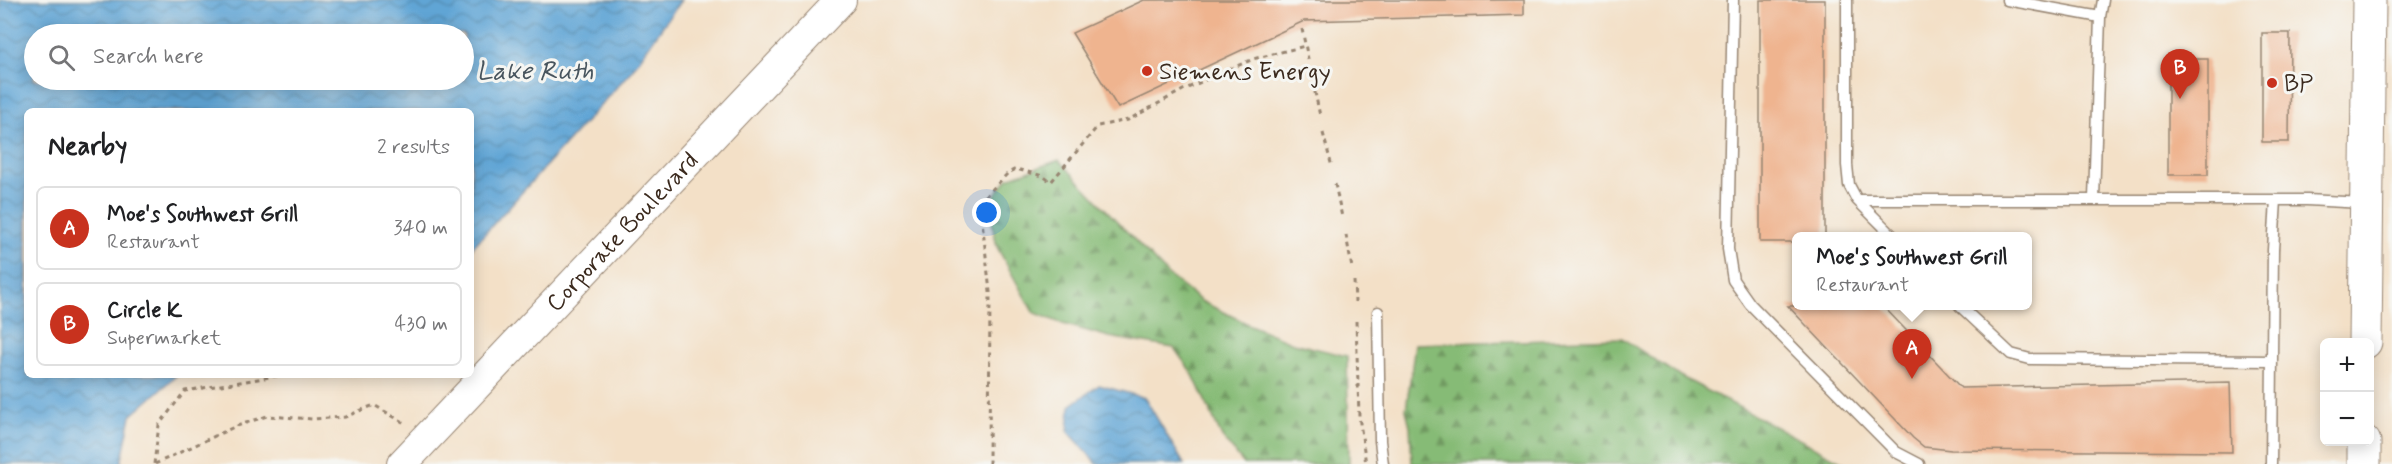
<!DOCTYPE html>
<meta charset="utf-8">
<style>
:root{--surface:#fff;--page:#f6f6f6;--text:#202124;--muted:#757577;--line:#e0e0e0;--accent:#c8321e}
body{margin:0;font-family:Mynerve,sans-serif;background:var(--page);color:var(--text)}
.controls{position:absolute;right:18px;bottom:18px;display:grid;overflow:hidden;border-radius:9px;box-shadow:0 3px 15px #0003}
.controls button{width:54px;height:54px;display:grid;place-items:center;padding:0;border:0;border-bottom:2px solid var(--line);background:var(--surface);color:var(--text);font:30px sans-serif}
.you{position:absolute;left:987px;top:213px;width:21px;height:21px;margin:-15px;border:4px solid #fff;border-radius:50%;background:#1a73e8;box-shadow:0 0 0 9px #1a73e833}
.badge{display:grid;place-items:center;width:39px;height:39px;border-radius:50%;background:var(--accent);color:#fff;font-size:20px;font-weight:700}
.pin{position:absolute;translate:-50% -50px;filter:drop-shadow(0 2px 3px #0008)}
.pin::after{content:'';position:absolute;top:32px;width:21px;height:18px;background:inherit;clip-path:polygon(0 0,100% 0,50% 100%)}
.popup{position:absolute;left:1792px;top:232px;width:240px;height:78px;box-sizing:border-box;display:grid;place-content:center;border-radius:9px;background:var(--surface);filter:drop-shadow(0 2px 4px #0005);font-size:20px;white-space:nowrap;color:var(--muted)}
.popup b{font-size:22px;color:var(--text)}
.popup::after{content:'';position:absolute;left:50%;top:100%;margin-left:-12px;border:12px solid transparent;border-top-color:var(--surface)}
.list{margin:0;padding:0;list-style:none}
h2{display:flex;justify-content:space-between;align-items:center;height:78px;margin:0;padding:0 24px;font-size:26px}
h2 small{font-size:20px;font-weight:400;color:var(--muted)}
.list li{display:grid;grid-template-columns:39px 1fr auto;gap:18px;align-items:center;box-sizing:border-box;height:84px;margin:0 12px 12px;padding:0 12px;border:2px solid var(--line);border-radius:9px}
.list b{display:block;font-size:22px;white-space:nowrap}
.list p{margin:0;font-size:20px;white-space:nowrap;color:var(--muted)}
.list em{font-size:20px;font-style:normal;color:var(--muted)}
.icon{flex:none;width:33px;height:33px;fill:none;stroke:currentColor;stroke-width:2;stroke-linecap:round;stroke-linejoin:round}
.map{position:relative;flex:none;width:2392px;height:464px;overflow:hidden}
.search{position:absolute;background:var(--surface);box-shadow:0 3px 15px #0003;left:24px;top:24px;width:450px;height:66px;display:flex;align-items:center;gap:15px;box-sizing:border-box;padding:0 21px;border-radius:33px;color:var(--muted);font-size:22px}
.panel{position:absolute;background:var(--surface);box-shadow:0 3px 15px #0003;left:24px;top:108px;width:450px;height:270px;border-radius:9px}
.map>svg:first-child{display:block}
.forest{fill:url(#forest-firs);stroke:#60724a;stroke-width:1.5}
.water{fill:url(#water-waves);stroke:#4e687a;stroke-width:1.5;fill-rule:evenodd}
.building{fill:#efb48f}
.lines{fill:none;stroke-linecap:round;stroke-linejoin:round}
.lane-casing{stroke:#978572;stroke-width:13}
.secondary-casing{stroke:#978572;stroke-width:32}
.primary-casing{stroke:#978572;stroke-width:35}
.path{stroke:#978572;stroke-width:3;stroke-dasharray:4.5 4.5;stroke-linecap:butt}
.lane{stroke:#fff;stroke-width:10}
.secondary{stroke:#fff;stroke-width:30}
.primary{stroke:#fff;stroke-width:33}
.poi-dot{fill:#c8321e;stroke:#f6f6f2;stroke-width:2}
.labels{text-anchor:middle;stroke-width:6;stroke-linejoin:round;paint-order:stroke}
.poi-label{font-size:24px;fill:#3b2a1e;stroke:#f6f6f2;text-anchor:start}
.street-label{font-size:24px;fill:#3b2a1e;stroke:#f6f6f2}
.water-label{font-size:26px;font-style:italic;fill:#48555e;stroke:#f6f6f2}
</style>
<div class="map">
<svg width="2392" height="464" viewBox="0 0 2392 464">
<defs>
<pattern id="forest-firs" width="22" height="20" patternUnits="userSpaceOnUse" patternTransform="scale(1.5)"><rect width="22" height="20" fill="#86bb76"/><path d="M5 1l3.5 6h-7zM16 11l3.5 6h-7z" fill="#6f9860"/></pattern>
<pattern id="water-waves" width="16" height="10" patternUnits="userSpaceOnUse" patternTransform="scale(1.5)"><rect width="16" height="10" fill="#60a5d5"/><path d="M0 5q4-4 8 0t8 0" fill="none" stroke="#5087ac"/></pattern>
</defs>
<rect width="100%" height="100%" fill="#f6f6f2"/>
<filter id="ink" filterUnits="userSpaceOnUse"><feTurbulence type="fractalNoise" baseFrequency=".0167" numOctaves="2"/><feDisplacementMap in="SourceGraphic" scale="12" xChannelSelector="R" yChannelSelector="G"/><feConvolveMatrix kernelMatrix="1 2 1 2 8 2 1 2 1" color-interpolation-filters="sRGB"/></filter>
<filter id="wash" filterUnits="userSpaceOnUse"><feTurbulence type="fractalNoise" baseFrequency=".008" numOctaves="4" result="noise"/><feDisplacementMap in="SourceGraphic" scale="24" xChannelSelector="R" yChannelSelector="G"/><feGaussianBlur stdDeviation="1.35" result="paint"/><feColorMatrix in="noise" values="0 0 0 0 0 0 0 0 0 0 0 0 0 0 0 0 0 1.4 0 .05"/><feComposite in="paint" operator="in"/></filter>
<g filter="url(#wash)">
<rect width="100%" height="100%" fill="#f3e0c7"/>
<path class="forest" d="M1059 160 1168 275 1201 301 1250 325 1293 343 1347 356 1349 464H1244L1222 437 1192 373 1174 348 1109 337 1063 324 1033 312 997 247 988 204 1008 178Z
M1622 338 1676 374 1846 464H1412L1410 426 1406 410 1415 344Z"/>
<path class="water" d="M0 0H681L632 70 471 249V111H27V375H177L131 416 121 464H0ZM34 34H464V80H34Z
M1099 385 1145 398 1184 464H1097L1068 431 1070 406Z"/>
<g id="blocks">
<path class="building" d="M1144 0H1524V15L1304 21 1118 108 1072 33Z
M1760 0H1825V237H1797V242H1760Z
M2262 33H2290L2289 142H2262Z
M2168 59H2208V175H2168Z
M1788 306H1883L1961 388 2230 382 2232 452 1951 450 1924 447 1913 438Z"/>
</g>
</g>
<g filter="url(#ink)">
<use href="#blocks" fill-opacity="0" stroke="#978572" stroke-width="1.5"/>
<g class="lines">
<g class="lane-casing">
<path id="lane" d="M1733 0 1728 249 1733 280 1750 304 1896 452 1919 464
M1847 0V165L1849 185 1857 200 1893 236
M2007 0 2100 17
M2094 199 2100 17 2103 0
M1857 200H2307L2363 203
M1960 306 2011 354 2030 359 2272 361
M1378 312 1380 441 1383 464
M2271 464 2273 250 2276 200"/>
</g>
<g class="secondary-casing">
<g id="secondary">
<path id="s1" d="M402 464 841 0"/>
</g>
</g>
<g class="primary-casing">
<path id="primary" d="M2365 342 2369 0
M2364 464V442"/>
</g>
<path class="path" d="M1302 29 1309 64
M1313 83 1320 116
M1323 133 1332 167
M1335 184 1342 217
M1346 235 1352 268
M1354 281 1355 302
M1356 321 1359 416 1366 464
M154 464 159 425 185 391 282 375
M155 464 234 427 267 416 313 419 345 417 374 405 406 424
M989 464 990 292 980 202 1008 173 1016 169 1043 176 1051 182 1098 126 1128 120 1183 90 1253 59 1305 46"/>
<use href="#lane" class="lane"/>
<use href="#secondary" class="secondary"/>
<use href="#primary" class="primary"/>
</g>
</g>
<g class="poi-dot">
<circle cx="1147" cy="71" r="6"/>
<circle cx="2272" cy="83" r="6"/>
</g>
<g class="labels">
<g class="poi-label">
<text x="1159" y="79">Siemens Energy</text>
<text x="2284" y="91">BP</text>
</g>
<g class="street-label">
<text dy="8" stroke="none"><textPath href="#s1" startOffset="320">Corporate Boulevard</textPath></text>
</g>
<g class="water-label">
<text x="535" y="79">Lake Ruth</text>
</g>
</g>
</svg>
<div class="controls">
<button>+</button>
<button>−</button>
</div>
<div class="you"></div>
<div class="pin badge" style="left:1912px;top:379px">A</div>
<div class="popup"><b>Moe's Southwest Grill</b>Restaurant</div>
<div class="pin badge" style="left:2180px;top:99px">B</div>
<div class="search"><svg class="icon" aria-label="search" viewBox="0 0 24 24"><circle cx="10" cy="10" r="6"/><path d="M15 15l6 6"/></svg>Search here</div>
<section class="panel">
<h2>Nearby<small>2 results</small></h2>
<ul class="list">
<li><span class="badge">A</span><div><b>Moe's Southwest Grill</b><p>Restaurant</p></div><em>340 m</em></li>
<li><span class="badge">B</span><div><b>Circle K</b><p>Supermarket</p></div><em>430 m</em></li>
</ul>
</section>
</div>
